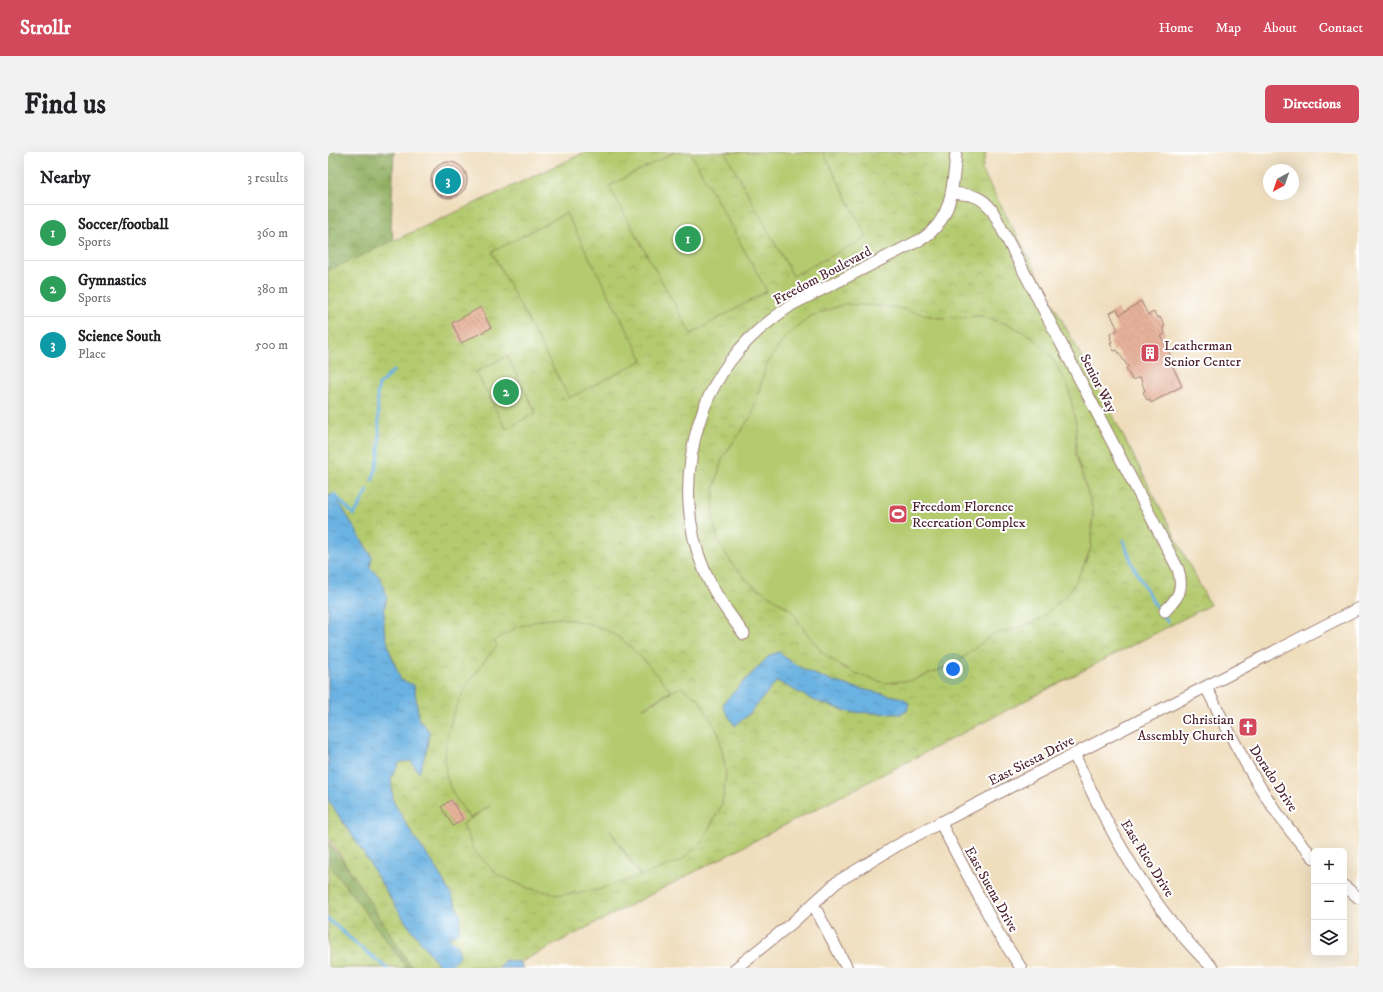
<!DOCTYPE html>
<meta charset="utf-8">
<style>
:root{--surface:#fff;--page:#f2f2f2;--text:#202124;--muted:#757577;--line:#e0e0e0;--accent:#d1495b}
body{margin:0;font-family:"IM FELL DW Pica",serif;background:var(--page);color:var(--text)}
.controls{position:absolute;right:12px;bottom:12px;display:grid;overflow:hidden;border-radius:6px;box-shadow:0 4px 16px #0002}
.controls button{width:36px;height:36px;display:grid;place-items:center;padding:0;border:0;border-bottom:1px solid var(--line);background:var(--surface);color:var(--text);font:20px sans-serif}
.compass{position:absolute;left:935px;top:12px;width:36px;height:36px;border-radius:50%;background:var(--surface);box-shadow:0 4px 16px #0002;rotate:220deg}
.you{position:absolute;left:625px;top:517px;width:14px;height:14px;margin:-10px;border:3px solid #fff;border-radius:50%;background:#1a73e8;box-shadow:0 0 0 6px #1a73e833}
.badge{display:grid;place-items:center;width:26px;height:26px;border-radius:50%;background:var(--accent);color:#fff;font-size:13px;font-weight:700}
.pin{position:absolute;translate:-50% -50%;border:2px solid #fff;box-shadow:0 1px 4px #0006}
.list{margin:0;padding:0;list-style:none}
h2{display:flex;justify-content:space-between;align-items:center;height:52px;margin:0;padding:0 16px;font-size:17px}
h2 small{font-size:13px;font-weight:400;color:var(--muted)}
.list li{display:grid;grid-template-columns:26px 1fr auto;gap:12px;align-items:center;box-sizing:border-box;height:56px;padding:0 16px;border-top:1px solid var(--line)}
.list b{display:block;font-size:15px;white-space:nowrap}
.list p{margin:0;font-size:13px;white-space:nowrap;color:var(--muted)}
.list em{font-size:13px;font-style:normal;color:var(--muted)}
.icon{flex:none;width:22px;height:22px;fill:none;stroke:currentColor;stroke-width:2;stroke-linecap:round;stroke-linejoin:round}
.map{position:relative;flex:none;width:1031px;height:816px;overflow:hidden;border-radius:6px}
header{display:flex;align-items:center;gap:24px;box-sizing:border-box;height:56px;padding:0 20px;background:var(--accent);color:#fff}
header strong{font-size:19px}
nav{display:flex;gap:22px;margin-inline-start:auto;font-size:14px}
.intro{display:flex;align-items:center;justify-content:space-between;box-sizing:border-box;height:96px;padding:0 24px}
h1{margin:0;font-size:28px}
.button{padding:10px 18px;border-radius:6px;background:var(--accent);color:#fff;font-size:14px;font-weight:700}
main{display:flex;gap:24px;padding:0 24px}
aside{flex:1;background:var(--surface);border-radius:6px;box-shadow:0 4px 16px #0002}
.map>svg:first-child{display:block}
.forest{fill:url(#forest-crowns);stroke:#6c6646}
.wetland{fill:url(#wetland-marsh);stroke:#7f744c}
.park{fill:url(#park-crowns);stroke:#7f744c}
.pitch{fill:#b4ca6e;stroke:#7f744c}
.water{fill:url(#water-ripples);stroke:#5a6886}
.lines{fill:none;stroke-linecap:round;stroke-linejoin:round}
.stream{stroke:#6bb2e2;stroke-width:3}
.building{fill:url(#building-back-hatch)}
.minor-casing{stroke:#9c7e74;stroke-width:13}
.minor{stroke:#fff;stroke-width:11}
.labels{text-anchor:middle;stroke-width:4;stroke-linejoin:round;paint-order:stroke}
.street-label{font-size:14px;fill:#4a1f2b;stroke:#fff}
.poi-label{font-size:14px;fill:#4a1f2b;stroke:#fff;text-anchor:start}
</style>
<header>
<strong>Strollr</strong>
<nav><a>Home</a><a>Map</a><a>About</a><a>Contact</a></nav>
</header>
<div class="intro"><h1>Find us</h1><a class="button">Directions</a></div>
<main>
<aside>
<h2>Nearby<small>3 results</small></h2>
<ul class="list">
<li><span class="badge" style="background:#2e9e5b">1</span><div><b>Soccer/football</b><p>Sports</p></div><em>360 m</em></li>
<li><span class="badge" style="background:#2e9e5b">2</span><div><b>Gymnastics</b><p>Sports</p></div><em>380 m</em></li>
<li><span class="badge" style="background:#0f9aa8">3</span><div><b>Science South</b><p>Place</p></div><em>500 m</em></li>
</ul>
</aside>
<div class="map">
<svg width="1031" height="816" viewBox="0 0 1031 816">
<defs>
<pattern id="forest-crowns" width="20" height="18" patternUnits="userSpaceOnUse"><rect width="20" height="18" fill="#8fae61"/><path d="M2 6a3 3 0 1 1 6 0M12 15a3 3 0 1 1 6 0" fill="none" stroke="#778d50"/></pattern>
<pattern id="wetland-marsh" width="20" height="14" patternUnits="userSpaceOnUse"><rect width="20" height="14" fill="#b4ca6e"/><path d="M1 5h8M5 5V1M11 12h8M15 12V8" fill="none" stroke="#9cad5f"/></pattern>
<pattern id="park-crowns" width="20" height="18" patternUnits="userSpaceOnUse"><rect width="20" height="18" fill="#b4ca6e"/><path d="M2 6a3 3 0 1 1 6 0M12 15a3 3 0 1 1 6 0" fill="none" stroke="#9cad5f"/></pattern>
<pattern id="water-ripples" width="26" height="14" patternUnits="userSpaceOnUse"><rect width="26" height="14" fill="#6bb2e2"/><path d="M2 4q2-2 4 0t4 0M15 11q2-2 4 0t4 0" fill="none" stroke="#5a90b7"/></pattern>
<pattern id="building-back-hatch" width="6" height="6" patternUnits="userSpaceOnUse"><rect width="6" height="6" fill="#e8b39b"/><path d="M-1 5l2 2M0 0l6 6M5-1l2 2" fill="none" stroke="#be917f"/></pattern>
</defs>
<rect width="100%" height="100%" fill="#fff"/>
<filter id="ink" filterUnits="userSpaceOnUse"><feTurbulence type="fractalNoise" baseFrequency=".025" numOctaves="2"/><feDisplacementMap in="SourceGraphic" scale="8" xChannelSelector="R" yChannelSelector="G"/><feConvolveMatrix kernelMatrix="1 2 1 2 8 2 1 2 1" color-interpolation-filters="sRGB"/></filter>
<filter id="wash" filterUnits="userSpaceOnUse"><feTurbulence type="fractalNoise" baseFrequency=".012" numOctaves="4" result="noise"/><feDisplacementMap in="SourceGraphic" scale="16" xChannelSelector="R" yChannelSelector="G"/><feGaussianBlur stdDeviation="0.9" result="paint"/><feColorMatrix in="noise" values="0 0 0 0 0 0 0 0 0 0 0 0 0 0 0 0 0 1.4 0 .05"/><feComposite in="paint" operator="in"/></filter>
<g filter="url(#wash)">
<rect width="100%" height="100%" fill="#efddbc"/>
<path class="forest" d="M0 0H66L63 75 91 196 0 320Z
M0 689 6 697 94 816H0Z"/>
<path class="wetland" d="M0 711 79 816H0Z"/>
<path class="park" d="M258 0H658L654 18 783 260 882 453 181 816H84L0 684V119Z"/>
<path class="pitch" d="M347 0H362L439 139 363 182 281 34Z
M397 0H495L539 85 465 124Z
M238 61 315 208 241 246 164 100Z
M517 152 566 155 610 166 653 164 682 173 703 184 722 203 740 234 748 273V303L765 358 763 395 755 416 742 439 712 467 687 477 665 482 627 512 585 528 557 531 529 522 510 512 493 499 475 476 463 458 422 431 405 413 391 391 385 364 386 338 394 307 424 263 438 214 457 185 483 164Z
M179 204 208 261 178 277 148 220Z
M234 466C248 469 263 471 276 477 304 490 323 517 343 539L314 557 352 535 370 546 391 582 398 622 394 652 374 690 352 709 313 724 281 677 312 724 269 738 232 743 200 736 170 723 146 699 135 672 162 654 142 666C132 653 120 637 118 621 114 595 124 557 138 536 146 522 158 507 169 494L166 489 189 475 213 468Z"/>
<path class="water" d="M6 342 44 405 42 416 52 425 59 444 56 460V476L62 500 73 528 86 533 91 567 101 579 99 596 91 621 83 609 72 610 63 626 65 649 86 685 105 711 124 744 133 764 131 780 120 785 129 793 132 803 124 812 115 815 110 812 79 772 61 744 30 692 0 648V344Z
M451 500C479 528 538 538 575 546L581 551 579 559 572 562 522 560 487 549 449 529 422 561 407 574 396 557 395 551 442 503Z
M177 808 191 810 195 816H170Z"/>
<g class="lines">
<path class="stream" d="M44 328C56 302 50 270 49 243L51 233 65 219
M5 346 6 342 26 363 40 338
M795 388 805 414 827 453 840 470
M0 767 31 794 59 816"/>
</g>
<g id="blocks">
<path class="building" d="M103 28a18 18 0 1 1 36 0a18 18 0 1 1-36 0Z
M813 149 820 163 826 160 829 166 832 165 837 174 835 175 837 182 833 184 846 210 843 211 854 234 823 251 821 247 819 248 815 240 817 239 812 225 804 228 798 216 800 215 789 198 786 199 782 191 784 190 782 186H783L782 182 790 178 782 161 789 157 792 163Z
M153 155 163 176 133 191 124 171Z
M123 648 135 667 125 674 113 655Z"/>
</g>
</g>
<g filter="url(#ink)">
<use href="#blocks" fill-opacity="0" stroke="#9c7e74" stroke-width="1"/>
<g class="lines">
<g class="minor-casing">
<path id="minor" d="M623 41C642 43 652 42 664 58L850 417C856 437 851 445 837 459
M416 482C401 462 387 443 377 420 346 348 360 256 412 197 427 179 446 165 465 152L594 87C625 67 625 34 628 0
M878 535C908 595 939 657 986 706
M746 602C781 679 823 757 885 816
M612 670 670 781 693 816
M1016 734 1031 746
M485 752 519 816
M408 816 464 771 509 730 575 690 1031 456"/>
</g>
<use href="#minor" class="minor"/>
</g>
</g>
<defs>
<g id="building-square" transform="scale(1)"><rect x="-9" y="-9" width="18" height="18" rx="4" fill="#d1495b" stroke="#fff"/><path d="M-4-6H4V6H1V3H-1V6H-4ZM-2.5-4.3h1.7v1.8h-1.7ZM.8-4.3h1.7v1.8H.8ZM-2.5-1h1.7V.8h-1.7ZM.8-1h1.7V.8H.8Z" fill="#fff"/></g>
<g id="stadium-square" transform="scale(1)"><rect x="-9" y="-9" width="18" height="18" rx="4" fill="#d1495b" stroke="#fff"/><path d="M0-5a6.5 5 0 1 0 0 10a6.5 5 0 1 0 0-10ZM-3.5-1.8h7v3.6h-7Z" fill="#fff"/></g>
<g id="church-square" transform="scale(1)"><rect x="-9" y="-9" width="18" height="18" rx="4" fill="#d1495b" stroke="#fff"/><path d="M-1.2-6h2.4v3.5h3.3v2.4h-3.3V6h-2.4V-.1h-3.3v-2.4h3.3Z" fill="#fff"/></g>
</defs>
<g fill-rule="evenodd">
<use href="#building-square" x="822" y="201"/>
<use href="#stadium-square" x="570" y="362"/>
<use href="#church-square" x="920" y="575"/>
</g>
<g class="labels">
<g class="street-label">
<text transform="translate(494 123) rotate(-28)" y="5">Freedom Boulevard</text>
<text transform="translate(771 231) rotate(63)" y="5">Senior Way</text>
<text transform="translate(703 608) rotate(-27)" y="5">East Siesta Drive</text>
<text transform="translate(946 626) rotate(57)" y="5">Dorado Drive</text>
<text transform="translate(820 706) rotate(58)" y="5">East Rico Drive</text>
<text transform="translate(664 737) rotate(61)" y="5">East Suena Drive</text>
</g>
<g class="poi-label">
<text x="836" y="198">Leatherman<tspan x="836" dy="16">Senior Center</tspan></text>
<text x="584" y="359">Freedom Florence<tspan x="584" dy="16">Recreation Complex</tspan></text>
<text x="906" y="572" text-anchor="end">Christian<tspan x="906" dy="16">Assembly Church</tspan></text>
</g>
</g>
</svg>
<div class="controls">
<button>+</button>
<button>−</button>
<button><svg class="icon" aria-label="layers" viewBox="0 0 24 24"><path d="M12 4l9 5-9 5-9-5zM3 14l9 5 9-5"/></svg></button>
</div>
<svg class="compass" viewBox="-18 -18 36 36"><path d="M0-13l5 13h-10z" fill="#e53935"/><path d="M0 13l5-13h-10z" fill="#757577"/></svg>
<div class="you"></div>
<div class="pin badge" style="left:360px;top:87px;background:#2e9e5b">1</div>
<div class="pin badge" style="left:178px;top:240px;background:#2e9e5b">2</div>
<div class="pin badge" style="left:120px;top:29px;background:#0f9aa8">3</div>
</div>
</main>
